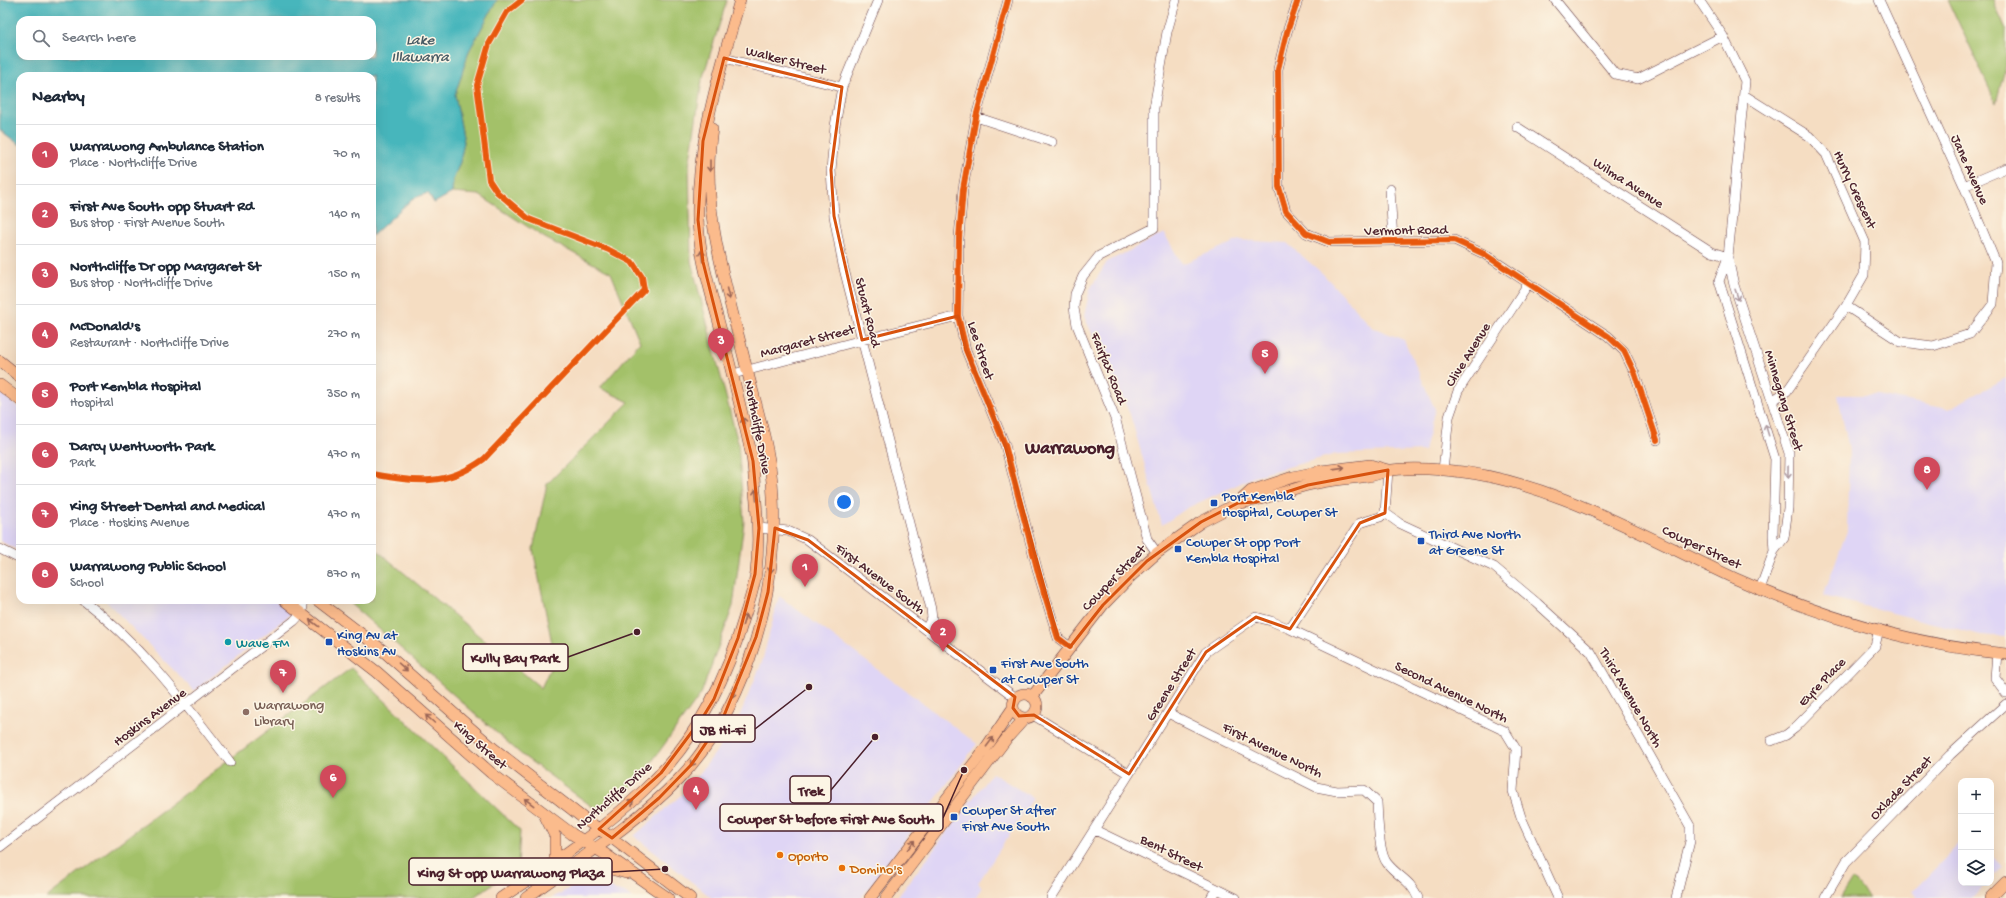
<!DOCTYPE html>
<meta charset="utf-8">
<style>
:root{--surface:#fff;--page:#f6f6f7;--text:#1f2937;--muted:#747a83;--line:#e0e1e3;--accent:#d1495b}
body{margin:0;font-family:"Gochi Hand",sans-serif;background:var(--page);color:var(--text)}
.controls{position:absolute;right:12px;bottom:12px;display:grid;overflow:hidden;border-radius:8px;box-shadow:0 4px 16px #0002}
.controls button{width:36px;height:36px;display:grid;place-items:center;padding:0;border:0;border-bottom:1px solid var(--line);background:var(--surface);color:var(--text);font:20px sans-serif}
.you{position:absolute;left:844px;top:502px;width:14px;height:14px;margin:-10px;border:3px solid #fff;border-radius:50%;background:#1a73e8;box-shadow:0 0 0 6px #1a73e833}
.badge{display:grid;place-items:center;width:26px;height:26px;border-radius:50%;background:var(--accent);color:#fff;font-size:13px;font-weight:700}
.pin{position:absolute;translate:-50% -33px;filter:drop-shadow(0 1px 2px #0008)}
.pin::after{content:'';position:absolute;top:21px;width:14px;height:12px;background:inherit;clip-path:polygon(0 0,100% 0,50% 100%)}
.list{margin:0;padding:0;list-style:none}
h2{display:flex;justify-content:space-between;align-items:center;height:52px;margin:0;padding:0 16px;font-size:17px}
h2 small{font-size:13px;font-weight:400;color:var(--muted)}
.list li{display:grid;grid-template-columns:26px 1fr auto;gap:12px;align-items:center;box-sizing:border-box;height:60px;padding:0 16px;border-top:1px solid var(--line)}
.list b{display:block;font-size:15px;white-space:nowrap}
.list p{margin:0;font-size:13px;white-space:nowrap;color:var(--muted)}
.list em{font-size:13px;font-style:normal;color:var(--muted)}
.icon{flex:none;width:22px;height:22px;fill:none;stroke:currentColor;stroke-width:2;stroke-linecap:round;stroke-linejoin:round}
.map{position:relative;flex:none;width:2006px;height:898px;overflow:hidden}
.search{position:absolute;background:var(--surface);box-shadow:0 4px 16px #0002;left:16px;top:16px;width:360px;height:44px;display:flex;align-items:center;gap:10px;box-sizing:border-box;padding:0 14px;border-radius:12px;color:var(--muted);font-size:15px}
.panel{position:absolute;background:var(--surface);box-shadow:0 4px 16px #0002;left:16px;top:72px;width:360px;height:532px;border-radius:12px}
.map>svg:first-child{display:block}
.built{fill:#dfd5f5}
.green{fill:#a3c169;stroke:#76704a}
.water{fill:#46b6bc;stroke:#486a74;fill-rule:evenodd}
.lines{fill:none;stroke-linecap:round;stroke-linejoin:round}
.minor-casing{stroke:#643c42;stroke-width:10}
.major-casing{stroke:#643c42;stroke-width:12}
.minor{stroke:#fff;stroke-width:9}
.major{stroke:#fbbb8c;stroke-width:11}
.cycleway-casing{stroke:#fcf5e5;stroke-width:8}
.cycleway{stroke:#e8590c;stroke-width:6}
.oneway{stroke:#9a6557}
.oneway2{stroke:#ae9aa0}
.marked{fill:none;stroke:#d8530f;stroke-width:3;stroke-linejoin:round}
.transit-dot{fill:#1a4fb4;stroke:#fcf5e5;stroke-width:1.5}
.culture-dot{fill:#0f9aa8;stroke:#fcf5e5;stroke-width:1.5}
.education-dot{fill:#8d6e63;stroke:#fcf5e5;stroke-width:1.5}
.food-dot{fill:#e8710a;stroke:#fcf5e5;stroke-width:1.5}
.labels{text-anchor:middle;stroke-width:3;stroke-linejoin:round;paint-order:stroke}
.street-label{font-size:14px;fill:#4a1f2b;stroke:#fcf5e5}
.transit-label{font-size:14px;fill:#164399;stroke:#fcf5e5;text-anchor:start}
.culture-label{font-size:14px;fill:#0d838f;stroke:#fcf5e5;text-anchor:start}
.education-label{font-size:14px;fill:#785e54;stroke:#fcf5e5;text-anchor:start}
.food-label{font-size:14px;fill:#c56008;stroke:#fcf5e5;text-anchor:start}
.water-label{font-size:15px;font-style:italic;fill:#485b65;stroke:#fcf5e5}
.district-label{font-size:18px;font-weight:bold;fill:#4a1f2b;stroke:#fcf5e5}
.leader{fill:none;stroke:#4a1f2b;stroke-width:1.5}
.callout-dot{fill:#4a1f2b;stroke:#fcf5e5;stroke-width:1.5}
.callout{fill:#fcf5e5;stroke:#4a1f2b;stroke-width:1.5}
.callout-label{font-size:15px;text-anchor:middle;font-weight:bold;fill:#4a1f2b}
</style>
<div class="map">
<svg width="2006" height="898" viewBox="0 0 2006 898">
<rect width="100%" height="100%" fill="#fcf5e5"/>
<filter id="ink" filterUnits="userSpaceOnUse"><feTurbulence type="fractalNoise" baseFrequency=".025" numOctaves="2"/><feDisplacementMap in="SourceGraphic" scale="8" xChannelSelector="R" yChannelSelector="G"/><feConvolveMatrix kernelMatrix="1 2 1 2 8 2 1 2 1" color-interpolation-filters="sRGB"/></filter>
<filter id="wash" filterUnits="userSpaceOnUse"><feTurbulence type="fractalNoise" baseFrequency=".012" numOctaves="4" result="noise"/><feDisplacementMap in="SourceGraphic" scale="16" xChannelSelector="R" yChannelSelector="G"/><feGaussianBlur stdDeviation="0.9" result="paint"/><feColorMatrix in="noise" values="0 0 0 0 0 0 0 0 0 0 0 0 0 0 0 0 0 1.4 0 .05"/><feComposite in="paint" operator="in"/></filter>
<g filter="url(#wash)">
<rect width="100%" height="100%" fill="#f5ddc2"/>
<path class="built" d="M1164 233 1182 264 1239 240 1287 243 1323 274 1372 327 1404 340 1435 409 1424 451 1336 454 1258 475 1187 508 1162 525 1130 414 1084 316 1090 289 1107 262Z
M2006 378V637L1982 635 1823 596 1847 531 1849 450 1838 395H1878L1948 409Z
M0 393 20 408V551L0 541Z
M779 596 977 744 861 898H712L634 836 687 790 735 727 762 662Z
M105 600H275L292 613 194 691Z
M992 773 1033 798 978 883 982 887 975 898H897Z
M1961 842V883H1986L1972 898H1918L1912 892Z
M1991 855 2002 867 1991 878Z
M583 881 601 885 625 893 633 898H552Z"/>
<path class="green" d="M497 0H727L702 80 689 166 691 261 738 443 744 522 733 606 701 694 637 782 601 813 522 755 346 600H372V546L541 688 555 658 533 549 547 484 629 402 600 388 640 342 611 273 545 238 479 195 452 193 453 180 460 162 464 142 455 95 469 51Z
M1948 0H1993L2006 29V65L1996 103Z
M351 668 520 831 518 867 472 898H46Z
M1852 879 1869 898H1840Z"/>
<path class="water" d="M0 0H497L469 51 455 95 464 142 460 162 453 180 452 193 434 203 428 193 412 199 372 236V76H20V145L0 130ZM20 20H372V56H20Z"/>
</g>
<g filter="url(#ink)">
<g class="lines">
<g class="minor-casing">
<path id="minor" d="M878 0 842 87 835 126 831 170 834 216 843 265 931 609 932 618 926 629
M1008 0 976 117 963 189 959 238 958 316 966 350 1005 445 1039 576 1058 638 1070 647
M1298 0 1287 32 1278 69 1279 187 1286 211 1306 233 1329 242 1454 240 1484 254 1608 336 1624 351 1635 374 1657 440
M1555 0 1615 74 1638 79 1723 36
M1699 0 1723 36 1745 81 1728 257 1719 281 1775 459 1773 535 1774 551
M724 58 842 87
M1744 95 1809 136 1826 154 1865 242 1864 275 1846 306 1787 391 1772 401
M976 117 1052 142
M1517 127 1712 252 1728 257
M1964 186 2006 168
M1390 189 1393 241
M1728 258 1734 285 1789 453 1788 508 1784 538 1774 551 1760 589
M1846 306 1901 342 1933 346 1970 334 1993 304 1996 263 1964 186 1879 0
M733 374 862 340 958 316
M1443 470 1449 417 1458 391 1528 284
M1385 513 1399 523 1494 567 1537 603 1591 652 1690 826V841L1676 898
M759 528 788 531 808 540 1016 698
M0 549 20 559
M1157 553 1147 539 1116 421 1077 325 1074 308 1075 294 1083 276 1099 256 1154 228V108L1167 32 1176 0
M83 600C143 646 184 702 230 762
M1290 629 1505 731 1516 749 1513 791 1521 817 1558 898
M1997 653 1995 678 2006 693
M1168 713 1316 787 1337 791 1364 790 1377 802C1378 817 1378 852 1387 863 1398 877 1411 880 1418 898
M1033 715 1129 774
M1771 741 1786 735 1795 728 1875 646 1879 629
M1095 830 1236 898
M0 847 294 621C301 614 305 609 302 600
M1051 898 1206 652 1256 617 1271 621 1290 629 1360 523 1380 517 1385 513 1388 470
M1211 898 1216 889
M1825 898 1846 862 1950 755 2006 704"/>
</g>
<g class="major-casing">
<path id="major" d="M0 361 20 377
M0 385 20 400
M1238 503C1262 501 1284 491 1308 485 1328 480 1348 479 1368 476 1375 476 1381 472 1387 471 1401 468 1430 469 1444 470 1545 477 1643 536 1734 578 1819 616 1913 645 2006 654
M284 600 377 672 491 773 572 834 605 854 668 898
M317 600 381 649 493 748 583 818 612 838 690 898
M1013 706a12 12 0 1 1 24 0a12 12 0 1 1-24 0Z
M1032 697 1103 605 1130 577 1157 553 1201 522 1238 503 1251 491 1293 477 1321 471 1370 465 1388 470
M545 816 555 836V861
M568 873C592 864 601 866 626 873
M501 898C550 865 600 832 643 791 694 744 725 683 744 618 749 603 754 588 756 573 759 546 758 519 755 492 754 480 754 468 752 457 742 412 731 368 719 323 710 289 699 255 698 219 696 144 720 71 740 0
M526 898C578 860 633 826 678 780 750 705 781 583 772 482 768 441 754 399 744 358 726 284 700 207 712 129
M870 898 985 749 1013 708
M886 898 1007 738 1025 718
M1990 898 2006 882"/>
</g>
<use href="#minor" class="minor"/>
<use href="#major" class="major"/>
<g class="cycleway-casing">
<path id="cycleway" d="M1008 0 976 117 963 189 959 238 958 316 966 350 1005 445 1039 576 1058 638 1070 647
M1298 0 1287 32 1278 69 1279 187 1286 211 1306 233 1329 242 1454 240 1484 254 1608 336 1624 351 1635 374 1657 440
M372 474C416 482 446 487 484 459L644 290 642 277 632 262 609 250 529 219 497 192 489 180 477 85 489 44 507 12 522 0"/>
</g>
<use href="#cycleway" class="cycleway"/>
</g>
<defs><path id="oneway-shaft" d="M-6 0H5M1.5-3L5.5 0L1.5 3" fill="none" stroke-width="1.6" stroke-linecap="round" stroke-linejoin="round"/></defs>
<g class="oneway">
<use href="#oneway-shaft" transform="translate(710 166) rotate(90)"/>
<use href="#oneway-shaft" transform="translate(702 256) rotate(-97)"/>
<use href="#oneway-shaft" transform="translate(728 294) rotate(76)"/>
<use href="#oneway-shaft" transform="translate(744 423) rotate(-102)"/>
<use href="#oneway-shaft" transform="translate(1339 468) rotate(-8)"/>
<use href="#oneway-shaft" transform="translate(756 495) rotate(-95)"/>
<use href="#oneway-shaft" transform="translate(771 567) rotate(96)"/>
<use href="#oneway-shaft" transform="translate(744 620) rotate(-74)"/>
<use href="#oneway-shaft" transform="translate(314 623) rotate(-143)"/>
<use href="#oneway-shaft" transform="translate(403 667) rotate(41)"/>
<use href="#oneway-shaft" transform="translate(735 692) rotate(113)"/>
<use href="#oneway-shaft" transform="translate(430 719) rotate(-138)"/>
<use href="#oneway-shaft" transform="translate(990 742) rotate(-53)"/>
<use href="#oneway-shaft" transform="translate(694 761) rotate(127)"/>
<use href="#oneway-shaft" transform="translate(529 802) rotate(-143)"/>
<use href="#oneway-shaft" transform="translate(629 804) rotate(-40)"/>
<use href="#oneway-shaft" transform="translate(911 845) rotate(-53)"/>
</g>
<g class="oneway2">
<use href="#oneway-shaft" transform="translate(1737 295) rotate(71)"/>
<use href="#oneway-shaft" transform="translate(1767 430) rotate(-107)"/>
<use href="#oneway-shaft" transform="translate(1788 472) rotate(91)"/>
</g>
</g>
<path class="marked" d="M724 58 842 87 831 170 834 216 862 340 958 316 966 350 1005 445 1058 638 1070 647 1103 605 1147 561 1201 522 1238 503 1256 502 1308 485 1388 470 1385 513 1360 523 1290 629 1256 617 1206 652 1129 774 1034 715 1019 716 1013 708 1015 697 808 540 775 528 768 592 756 637 723 718 691 765 659 798 612 838 599 829 661 773 703 717 714 699 738 638 755 574 759 528 753 461 703 262 698 220 703 141Z"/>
<g class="transit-dot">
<rect x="1210" y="499" width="8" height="8" rx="2"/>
<rect x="1417" y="537" width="8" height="8" rx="2"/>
<rect x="1174" y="545" width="8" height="8" rx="2"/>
<rect x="325" y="638" width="8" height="8" rx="2"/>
<rect x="989" y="666" width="8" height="8" rx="2"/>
<rect x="950" y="813" width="8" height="8" rx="2"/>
</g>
<circle class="culture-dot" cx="228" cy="642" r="4"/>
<circle class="education-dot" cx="246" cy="712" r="4"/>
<g class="food-dot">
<circle cx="780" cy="855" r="4"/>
<circle cx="842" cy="868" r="4"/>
</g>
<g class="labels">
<g class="street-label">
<text transform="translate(786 59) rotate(14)" y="5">Walker Street</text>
<text transform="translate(1971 169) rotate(66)" y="5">Jane Avenue</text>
<text transform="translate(1629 182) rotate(33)" y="5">Wilma Avenue</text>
<text transform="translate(1856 189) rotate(65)" y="5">Hurry Crescent</text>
<text transform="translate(1406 229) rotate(-1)" y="5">Vermont Road</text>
<text transform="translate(869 312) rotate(76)" y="5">Stuart Road</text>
<text transform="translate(807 340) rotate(-15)" y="5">Margaret Street</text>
<text transform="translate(982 350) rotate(72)" y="5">Lee Street</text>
<text transform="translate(1467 354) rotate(-58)" y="5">Clive Avenue</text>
<text transform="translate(1110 368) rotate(68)" y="5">Fairfax Road</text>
<text transform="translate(1785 400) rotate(73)" y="5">Minnegang Street</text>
<text transform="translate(759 427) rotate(79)" y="5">Northcliffe Drive</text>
<text transform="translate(1702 546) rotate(25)" y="5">Cowper Street</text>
<text transform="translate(1113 577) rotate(-46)" y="5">Cowper Street</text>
<text transform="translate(881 578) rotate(37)" y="5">First Avenue South</text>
<text transform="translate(1821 681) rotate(-46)" y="5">Eyre Place</text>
<text transform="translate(1170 684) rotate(-58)" y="5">Greene Street</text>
<text transform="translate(1452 691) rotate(26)" y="5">Second Avenue North</text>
<text transform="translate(1632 697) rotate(60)" y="5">Third Avenue North</text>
<text transform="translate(149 716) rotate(-37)" y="5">Hoskins Avenue</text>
<text transform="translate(481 744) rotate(41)" y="5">King Street</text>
<text transform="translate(1273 749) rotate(26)" y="5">First Avenue North</text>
<text transform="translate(1900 787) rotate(-46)" y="5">Oxlade Street</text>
<text transform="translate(613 795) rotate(-41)" y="5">Northcliffe Drive</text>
<text transform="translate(1172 852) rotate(26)" y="5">Bent Street</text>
</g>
<g class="transit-label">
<text x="1222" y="500">Port Kembla<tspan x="1222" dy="16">Hospital, Cowper St</tspan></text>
<text x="1429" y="538">Third Ave North<tspan x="1429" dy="16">at Greene St</tspan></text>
<text x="1186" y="546">Cowper St opp Port<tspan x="1186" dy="16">Kembla Hospital</tspan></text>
<text x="337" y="639">King Av at<tspan x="337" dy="16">Hoskins Av</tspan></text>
<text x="1001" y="667">First Ave South<tspan x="1001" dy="16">at Cowper St</tspan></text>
<text x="962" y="814">Cowper St after<tspan x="962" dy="16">First Ave South</tspan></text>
</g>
<g class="culture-label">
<text x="236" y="647">Wave FM</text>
</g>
<g class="education-label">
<text x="254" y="709">Warrawong<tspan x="254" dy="16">Library</tspan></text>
</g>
<g class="food-label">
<text x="788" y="860">Oporto</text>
<text x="850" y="873">Domino's</text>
</g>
<g class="water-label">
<text x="420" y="44">Lake<tspan x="420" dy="17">Illawarra</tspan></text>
</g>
<g class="district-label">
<text x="1070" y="453">Warrawong</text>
</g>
</g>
<path class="leader" d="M637 632L568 657M809 687L755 729M875 737L831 790M964 770L943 818M665 869L612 872"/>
<g class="callout-dot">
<circle cx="637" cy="632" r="4"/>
<circle cx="809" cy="687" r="4"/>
<circle cx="875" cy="737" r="4"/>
<circle cx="964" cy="770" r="4"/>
<circle cx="665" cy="869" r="4"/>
</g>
<g class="callout">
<rect x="463" y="644" width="105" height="27" rx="4"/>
<rect x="692" y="715" width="63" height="27" rx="4"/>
<rect x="790" y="776" width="41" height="27" rx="4"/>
<rect x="720" y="804" width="223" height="27" rx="4"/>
<rect x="409" y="858" width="203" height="27" rx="4"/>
</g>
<g class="callout-label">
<text x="515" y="662">Kully Bay Park</text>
<text x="723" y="734">JB Hi-Fi</text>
<text x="811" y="795">Trek</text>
<text x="831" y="823">Cowper St before First Ave South</text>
<text x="511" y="877">King St opp Warrawong Plaza</text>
</g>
</svg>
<div class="controls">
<button>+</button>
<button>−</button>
<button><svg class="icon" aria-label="layers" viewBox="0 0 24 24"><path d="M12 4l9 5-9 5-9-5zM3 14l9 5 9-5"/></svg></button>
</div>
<div class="you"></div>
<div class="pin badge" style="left:805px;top:587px">1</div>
<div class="pin badge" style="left:943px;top:652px">2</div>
<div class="pin badge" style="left:721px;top:361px">3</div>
<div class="pin badge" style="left:696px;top:810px">4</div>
<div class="pin badge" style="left:1265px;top:374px">5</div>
<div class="pin badge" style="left:333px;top:798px">6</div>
<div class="pin badge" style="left:283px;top:693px">7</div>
<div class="pin badge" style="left:1927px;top:490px">8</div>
<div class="search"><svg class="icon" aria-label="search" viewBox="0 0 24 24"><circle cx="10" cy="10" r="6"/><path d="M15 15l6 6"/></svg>Search here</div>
<section class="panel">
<h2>Nearby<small>8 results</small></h2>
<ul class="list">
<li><span class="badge">1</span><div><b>Warrawong Ambulance Station</b><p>Place · Northcliffe Drive</p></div><em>70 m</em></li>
<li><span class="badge">2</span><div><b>First Ave South opp Stuart Rd</b><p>Bus stop · First Avenue South</p></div><em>140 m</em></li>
<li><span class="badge">3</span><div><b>Northcliffe Dr opp Margaret St</b><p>Bus stop · Northcliffe Drive</p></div><em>150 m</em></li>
<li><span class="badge">4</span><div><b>McDonald's</b><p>Restaurant · Northcliffe Drive</p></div><em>270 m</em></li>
<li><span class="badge">5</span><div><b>Port Kembla Hospital</b><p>Hospital</p></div><em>350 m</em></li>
<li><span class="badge">6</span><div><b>Darcy Wentworth Park</b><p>Park</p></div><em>470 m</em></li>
<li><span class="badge">7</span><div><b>King Street Dental and Medical</b><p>Place · Hoskins Avenue</p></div><em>470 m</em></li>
<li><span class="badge">8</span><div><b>Warrawong Public School</b><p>School</p></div><em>870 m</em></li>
</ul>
</section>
</div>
